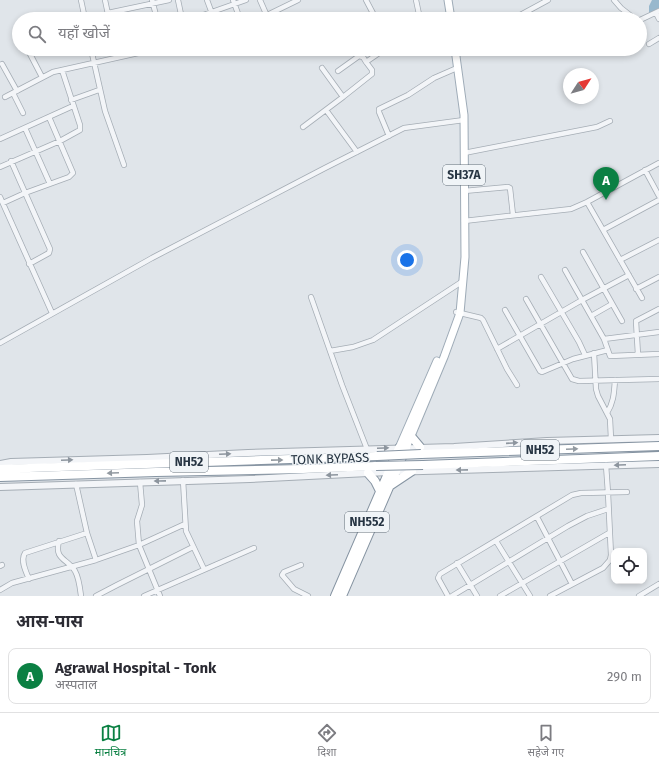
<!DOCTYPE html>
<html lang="hi">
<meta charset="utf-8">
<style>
:root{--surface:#fff;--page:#f7f7f7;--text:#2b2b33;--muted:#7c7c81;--line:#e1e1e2;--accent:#0b8043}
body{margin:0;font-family:"Fira Sans","Noto Sans Devanagari",sans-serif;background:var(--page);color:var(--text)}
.controls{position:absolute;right:12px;bottom:12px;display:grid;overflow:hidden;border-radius:8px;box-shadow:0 2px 6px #0003}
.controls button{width:36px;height:36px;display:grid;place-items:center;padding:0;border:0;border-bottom:1px solid var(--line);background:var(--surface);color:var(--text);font:20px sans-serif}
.compass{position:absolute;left:563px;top:68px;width:36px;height:36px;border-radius:50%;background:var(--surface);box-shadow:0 2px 6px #0003;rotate:54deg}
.you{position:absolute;left:407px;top:260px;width:14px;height:14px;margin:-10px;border:3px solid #fff;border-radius:50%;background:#1a73e8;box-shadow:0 0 0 6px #1a73e833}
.badge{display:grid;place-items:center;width:26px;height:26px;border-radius:50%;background:var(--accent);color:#fff;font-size:13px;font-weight:700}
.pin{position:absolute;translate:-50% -33px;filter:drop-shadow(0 1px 2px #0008)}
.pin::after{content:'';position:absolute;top:21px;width:14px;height:12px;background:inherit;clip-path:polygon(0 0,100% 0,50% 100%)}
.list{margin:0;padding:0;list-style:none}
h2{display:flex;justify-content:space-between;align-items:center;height:52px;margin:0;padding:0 16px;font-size:17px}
h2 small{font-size:13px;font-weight:400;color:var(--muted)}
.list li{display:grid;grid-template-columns:26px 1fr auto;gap:12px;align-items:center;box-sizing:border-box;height:56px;margin:0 8px 8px;padding:0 8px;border:1px solid var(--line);border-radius:8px}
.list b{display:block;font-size:15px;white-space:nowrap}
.list p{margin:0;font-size:13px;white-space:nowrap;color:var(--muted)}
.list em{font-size:13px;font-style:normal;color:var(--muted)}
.icon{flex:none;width:22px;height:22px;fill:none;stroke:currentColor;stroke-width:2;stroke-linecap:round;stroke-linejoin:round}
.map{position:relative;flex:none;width:659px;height:596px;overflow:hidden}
.search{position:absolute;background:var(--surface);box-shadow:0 2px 6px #0003;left:12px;right:12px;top:12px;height:44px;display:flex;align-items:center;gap:10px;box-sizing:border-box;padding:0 14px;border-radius:22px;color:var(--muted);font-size:15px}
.sheet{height:116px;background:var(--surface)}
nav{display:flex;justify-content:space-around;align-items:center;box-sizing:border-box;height:56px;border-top:1px solid var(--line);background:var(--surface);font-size:11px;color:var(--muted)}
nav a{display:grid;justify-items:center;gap:2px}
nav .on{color:var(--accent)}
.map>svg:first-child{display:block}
.water{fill:#98b8cd}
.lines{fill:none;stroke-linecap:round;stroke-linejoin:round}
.minor-casing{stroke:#a5adb5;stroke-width:6}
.tertiary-casing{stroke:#a5adb5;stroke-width:8}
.primary-casing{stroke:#9eabb7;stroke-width:9}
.trunk-casing{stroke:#8694a2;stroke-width:10}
.minor{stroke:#f3f5f8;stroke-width:4.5}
.tertiary{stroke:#f3f5f8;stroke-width:6}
.primary{stroke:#fff;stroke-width:7}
.trunk{stroke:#fff;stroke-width:8}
.trunk-bridge-casing{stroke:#8694a2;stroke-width:10;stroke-linecap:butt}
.trunk-bridge{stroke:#fff;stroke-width:8}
.oneway{fill:#8d959e}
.oneway2{fill:#939aa1}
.labels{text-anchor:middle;stroke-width:3;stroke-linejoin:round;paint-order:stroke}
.shield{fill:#f0f4f7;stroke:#636e79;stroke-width:1}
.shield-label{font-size:12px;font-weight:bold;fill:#273543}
.street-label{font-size:13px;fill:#273543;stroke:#f0f4f7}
</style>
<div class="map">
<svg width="659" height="596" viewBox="0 0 659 596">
<rect width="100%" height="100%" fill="#e0e5ea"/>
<path class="water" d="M652 0H659V8L649 13V6Z"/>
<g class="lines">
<g class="minor-casing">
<path id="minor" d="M81 0 85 19
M105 0 109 19
M152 0 157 19
M178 0 182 19
M207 0 214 19
M233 0 240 19
M260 0 267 16
M366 0 376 19
M416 0 420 19
M614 0 621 8 635 19
M108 13 169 0
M656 13 659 19
M192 19 246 0
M259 19 298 0
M513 19 548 0
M640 20 659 11
M649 44 659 38
M91 49 105 111 124 165
M115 49 117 57
M29 52 42 77
M45 52 59 49
M2 64 17 91
M322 68 343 97
M338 71 359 56 363 57 366 62
M13 93 23 113
M5 97 53 72 156 49
M71 100 99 90
M326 110 357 152
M303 127 343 97 372 74V70L366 62 385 49
M25 128 50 184
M389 136 379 112V109L408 95 434 78 457 68
M0 139 73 106
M464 153 597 127 610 121
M11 161 50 249 49 253 29 264
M0 167 60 141 80 130V125L62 70
M645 170 659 196
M464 191 508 187 510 188 513 215
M0 197 52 313
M587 202 642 298
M3 203 25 193 69 177 73 173 49 117
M464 221 571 209 587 202 659 163
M603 230 659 200
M583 252 622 321
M620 260 659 240
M565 270 604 339 610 356 659 354
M541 277 579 342 585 355
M636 289 659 277
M311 297 342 385 367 449
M526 299 572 379 579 381 659 379
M505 310 540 371 542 372 573 359 608 350
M456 312 481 318 483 320 507 369 517 385
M591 316 612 304
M604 339 659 332
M0 343 152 258 325 168 404 128 464 120
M497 349 582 300 629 275
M330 351 353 347 373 340 463 281
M594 353 596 389 598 396 610 419 611 439
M638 355 636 321 659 309
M607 413C614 402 614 392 615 380
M183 480 186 531 204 569
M140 482 142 505 137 521 139 545 160 596
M76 484 87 533 96 560
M537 517 572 584
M59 541C54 560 67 558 75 571 79 578 80 588 81 596
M496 541 530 596
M457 563 477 596
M301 565 284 572 282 575 294 589 308 596
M0 566 2 565
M29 579C26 572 20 560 25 553L87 533
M0 590 12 583 96 560 139 545 185 524
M96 596 117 585 193 547
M144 596 254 548
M448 596 438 578 440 574 572 495 581 493 627 492
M452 596 568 526 587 516 608 509
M500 596 609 533
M550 596 603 568 610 560 611 555 608 493 606 465
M639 596 659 584"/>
</g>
<g class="tertiary-casing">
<path id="tertiary" d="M0 464 11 462 147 458 248 453 454 447 547 441 659 438
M0 487 250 479 388 472 659 464"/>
</g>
<g class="primary-casing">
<path id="primary" d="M448 0 451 19
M399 448 437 361
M406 448 444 357 460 313 465 257 464 115 455 49"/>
</g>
<g class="trunk-casing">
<path id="trunk" d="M410 435 420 447
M421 454 659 446
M423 465 659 456
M0 469 377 456
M368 473 375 481 380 491
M0 477 156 472 303 469 376 466
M391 485 412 471
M335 596 399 448
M342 596 406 448"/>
</g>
<use href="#minor" class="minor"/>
<use href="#tertiary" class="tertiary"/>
<use href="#primary" class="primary"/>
<use href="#trunk" class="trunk"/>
<g class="trunk-bridge-casing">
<path id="trunk-bridge" d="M377 456 421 454
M376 466 423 465"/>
</g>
<use href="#trunk-bridge" class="trunk-bridge"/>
</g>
<defs><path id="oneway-solid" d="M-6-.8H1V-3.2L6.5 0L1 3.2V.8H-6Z"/></defs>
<g class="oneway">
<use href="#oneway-solid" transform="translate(512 443) rotate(-4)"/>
<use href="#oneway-solid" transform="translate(383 448) rotate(-2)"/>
<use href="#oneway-solid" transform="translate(225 454) rotate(-3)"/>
<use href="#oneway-solid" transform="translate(67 460) rotate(-3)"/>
<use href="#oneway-solid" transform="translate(620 465) rotate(178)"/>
<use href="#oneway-solid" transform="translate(462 470) rotate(179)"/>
<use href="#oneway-solid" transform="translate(332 475) rotate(177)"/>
<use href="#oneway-solid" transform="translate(160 481) rotate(179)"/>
</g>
<g class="oneway2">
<use href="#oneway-solid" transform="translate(572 449) rotate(-2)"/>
<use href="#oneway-solid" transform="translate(277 460) rotate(-1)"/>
<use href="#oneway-solid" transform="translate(113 473) rotate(178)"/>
</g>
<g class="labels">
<g class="shield">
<rect x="443" y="165" width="42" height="20" rx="3"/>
<rect x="521" y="440" width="38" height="20" rx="3"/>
<rect x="170" y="452" width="38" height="20" rx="3"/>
<rect x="345" y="512" width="44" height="20" rx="3"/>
</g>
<g class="shield-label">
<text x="464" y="179">SH37A</text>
<text x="540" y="454">NH52</text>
<text x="189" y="466">NH52</text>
<text x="367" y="526">NH552</text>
</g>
<g class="street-label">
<text transform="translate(330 458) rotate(-2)" y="5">TONK BYPASS</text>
</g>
</g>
</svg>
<div class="controls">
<button><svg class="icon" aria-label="locate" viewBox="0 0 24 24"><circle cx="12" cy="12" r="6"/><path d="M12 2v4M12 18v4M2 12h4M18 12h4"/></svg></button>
</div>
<svg class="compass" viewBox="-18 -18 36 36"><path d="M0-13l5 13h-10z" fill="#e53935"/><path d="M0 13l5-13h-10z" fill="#7c7c81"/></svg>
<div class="you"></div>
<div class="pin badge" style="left:606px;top:200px">A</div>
<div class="search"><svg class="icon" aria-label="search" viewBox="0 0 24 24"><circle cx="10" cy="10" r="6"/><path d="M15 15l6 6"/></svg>यहाँ खोजें</div>
</div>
<section class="sheet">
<h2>आस-पास<small></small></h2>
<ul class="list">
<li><span class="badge">A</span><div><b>Agrawal Hospital - Tonk</b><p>अस्पताल</p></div><em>290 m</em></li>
</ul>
</section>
<nav>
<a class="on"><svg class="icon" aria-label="map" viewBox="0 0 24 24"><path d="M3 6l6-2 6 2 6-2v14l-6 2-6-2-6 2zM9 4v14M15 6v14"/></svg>मानचित्र</a>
<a><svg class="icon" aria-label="directions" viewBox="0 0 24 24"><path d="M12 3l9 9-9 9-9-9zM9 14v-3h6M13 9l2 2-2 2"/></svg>दिशा</a>
<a><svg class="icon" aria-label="saved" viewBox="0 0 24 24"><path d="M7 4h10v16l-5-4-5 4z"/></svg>सहेजे गए</a>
</nav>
